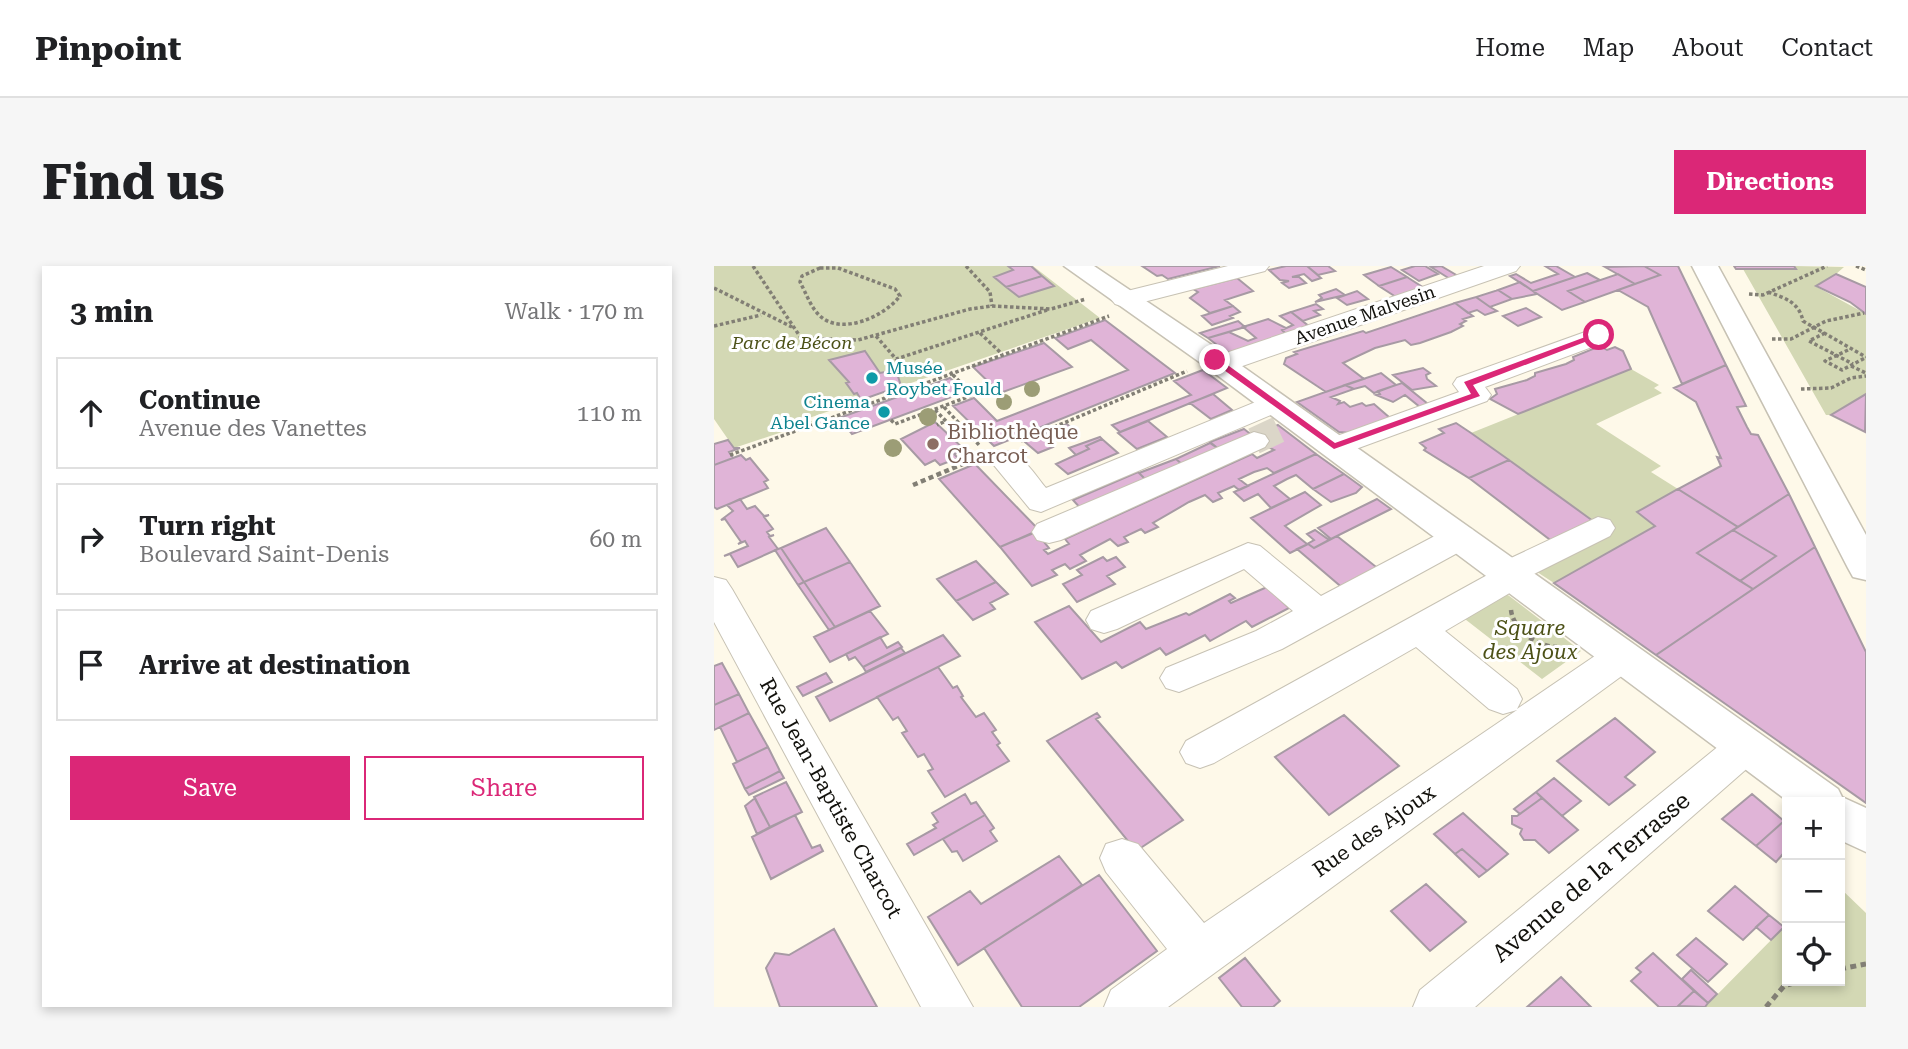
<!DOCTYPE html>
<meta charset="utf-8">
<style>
:root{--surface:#fff;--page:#f6f6f6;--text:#202124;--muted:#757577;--line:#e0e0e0;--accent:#db2777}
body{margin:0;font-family:"Roboto Serif",serif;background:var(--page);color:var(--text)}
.controls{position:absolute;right:21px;bottom:21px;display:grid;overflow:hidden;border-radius:0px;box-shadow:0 4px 10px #0003}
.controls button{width:63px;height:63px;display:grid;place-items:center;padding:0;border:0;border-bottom:2px solid var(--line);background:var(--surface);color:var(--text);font:35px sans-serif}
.stop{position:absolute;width:21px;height:21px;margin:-16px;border:5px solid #db2777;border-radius:50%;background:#fff}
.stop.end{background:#db2777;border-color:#fff;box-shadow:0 2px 7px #0008}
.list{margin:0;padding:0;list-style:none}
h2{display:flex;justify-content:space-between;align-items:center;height:91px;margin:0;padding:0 28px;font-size:30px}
h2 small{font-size:23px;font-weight:400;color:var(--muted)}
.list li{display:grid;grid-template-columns:46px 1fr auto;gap:21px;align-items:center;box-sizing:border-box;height:112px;margin:0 14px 14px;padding:0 14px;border:2px solid var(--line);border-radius:0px}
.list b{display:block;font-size:26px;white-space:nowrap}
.list p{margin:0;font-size:23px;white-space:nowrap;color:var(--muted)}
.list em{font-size:23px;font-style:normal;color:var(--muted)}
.actions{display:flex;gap:14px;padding:21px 28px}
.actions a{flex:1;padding:16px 0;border:2px solid var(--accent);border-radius:0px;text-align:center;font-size:24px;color:var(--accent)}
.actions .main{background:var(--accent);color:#fff}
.icon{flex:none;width:38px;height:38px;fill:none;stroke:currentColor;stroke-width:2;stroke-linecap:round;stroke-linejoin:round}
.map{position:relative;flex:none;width:1152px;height:741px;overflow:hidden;border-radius:0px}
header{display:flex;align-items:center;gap:42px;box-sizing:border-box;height:98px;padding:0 35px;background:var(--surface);border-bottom:2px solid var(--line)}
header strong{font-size:33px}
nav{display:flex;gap:38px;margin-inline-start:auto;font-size:24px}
.intro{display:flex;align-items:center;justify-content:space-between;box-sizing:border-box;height:168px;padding:0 42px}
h1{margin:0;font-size:49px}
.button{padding:18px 32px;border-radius:0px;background:var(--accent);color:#fff;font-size:24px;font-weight:700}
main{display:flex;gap:42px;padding:0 42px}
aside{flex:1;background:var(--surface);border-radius:0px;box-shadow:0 4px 10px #0003}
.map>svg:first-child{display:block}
.green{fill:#d3d8b4}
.building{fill:#e0b4d7;stroke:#a79aa4;stroke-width:2}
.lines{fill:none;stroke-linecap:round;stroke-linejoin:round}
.minor-tunnel{stroke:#dbd6c8;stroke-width:27;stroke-dasharray:27 13;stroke-linecap:butt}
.minor-casing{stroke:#c7c2b4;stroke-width:2}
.major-casing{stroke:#c7c2b4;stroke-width:3}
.path-far2{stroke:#827f75;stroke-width:3.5;stroke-dasharray:3.5 2.5;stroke-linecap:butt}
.path-far1{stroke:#827f75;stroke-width:4.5;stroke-dasharray:5 3.5;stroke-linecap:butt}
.path{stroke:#827f75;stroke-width:5;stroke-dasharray:6 4.5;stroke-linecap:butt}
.minor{fill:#fff;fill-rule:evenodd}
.major{fill:#fff;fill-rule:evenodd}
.tree{fill:#9c9d76}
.route{fill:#db2777}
.culture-dot{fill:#0f9aa8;stroke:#fff;stroke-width:2.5}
.education-dot{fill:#8d6e63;stroke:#fff;stroke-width:2.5}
.labels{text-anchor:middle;stroke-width:6;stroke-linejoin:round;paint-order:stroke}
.far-street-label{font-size:18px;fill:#13120d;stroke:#fff}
.far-park-label{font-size:18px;font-style:italic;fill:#4c5117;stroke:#fff}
.far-culture-label{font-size:18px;fill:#0d838f;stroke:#fff;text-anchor:start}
.education-label{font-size:21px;fill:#785e54;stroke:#fff;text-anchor:start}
.park-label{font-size:21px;font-style:italic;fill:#4c5117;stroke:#fff}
.street-label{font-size:21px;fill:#13120d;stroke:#fff}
.near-street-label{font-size:24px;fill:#13120d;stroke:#fff}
</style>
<header>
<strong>Pinpoint</strong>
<nav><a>Home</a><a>Map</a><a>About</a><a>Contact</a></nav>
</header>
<div class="intro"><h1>Find us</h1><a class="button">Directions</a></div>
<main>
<aside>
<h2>3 min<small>Walk · 170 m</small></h2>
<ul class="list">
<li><svg class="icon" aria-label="ahead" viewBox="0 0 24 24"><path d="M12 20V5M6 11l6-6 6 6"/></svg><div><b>Continue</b><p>Avenue des Vanettes</p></div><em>110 m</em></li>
<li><svg class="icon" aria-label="right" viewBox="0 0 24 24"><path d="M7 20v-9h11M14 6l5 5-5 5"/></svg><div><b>Turn right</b><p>Boulevard Saint-Denis</p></div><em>60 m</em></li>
<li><svg class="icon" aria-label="arrive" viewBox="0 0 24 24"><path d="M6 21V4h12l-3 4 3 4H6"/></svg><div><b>Arrive at destination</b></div></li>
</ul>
<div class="actions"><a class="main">Save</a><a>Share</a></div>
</aside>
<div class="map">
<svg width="1152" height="741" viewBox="0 0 1152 741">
<rect width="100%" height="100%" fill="#fef9e9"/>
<path class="green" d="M0 0H319L386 52 95 152 98 156 20 182 0 153Z
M1080 0 1130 1 1113 16 1103 21 1152 48V128L1117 149H1112L1029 3Z
M917 103 945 119 940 122 948 127 882 158 947 200 937 206 964 223 923 246 941 260 840 317 820 304 879 255 757 167Z
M790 326 867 385 828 413 747 350Z
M1126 622 1152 647V741H991L1073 658V715H1126Z"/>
<path class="building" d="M294 0H317L328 10 292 21 280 11 299 4Z
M428 0H506L454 13 448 9 443 10Z
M572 0H593L607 12 598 15 590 8 578 11H585L592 17 575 22 568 17 575 15 566 14 555 4Z
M593 0H614L621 5 604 9Z
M701 0H711L724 8 705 15 688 4Z
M727 0 744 10 736 13 717 1Z
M831 0H842L861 11 819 25 796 10 802 8 817 17 844 8Z
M930 0 946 9 921 18 891 1Z
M930 0H964L1012 99 968 118 934 41 904 24 946 9Z
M1020 0H1080L1082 3H1022Z
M677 1 693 11 665 20 650 9Z
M873 7 886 14 854 25 871 36 848 44 819 25Z
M904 8 921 18 871 36 854 25Z
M1122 8 1152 21V48L1136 36 1102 20Z
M328 10 340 20 305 31 292 21Z
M693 11 710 22 682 31 665 20Z
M523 12 539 25 511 34 519 40 496 47 476 32 484 26 479 23Z
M806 16 823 28 798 33 784 24Z
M622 23 631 29 601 36 608 32 605 29Z
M784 24 798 33 776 41 762 31Z
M643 25 654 33 633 39 623 32Z
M762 31 776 41 783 45 771 49 763 44 754 47 741 37Z
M741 37 759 50 749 53 752 55 746 58 749 60 737 66 706 77 697 79 691 74 661 82 629 97 650 113 612 126 570 98 572 92 583 88 580 86 649 65 652 67Z
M602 38 609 43 600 45 606 49 589 55 577 46Z
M519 40 526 46 516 50 519 52 498 59 488 50Z
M812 42 827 51 804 60 789 50Z
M577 46 596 61 573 69 568 64 579 59 566 50Z
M554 53 572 62 568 64 573 69 521 86H512L494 72 515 66 534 75 542 72 529 61Z
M391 54 461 107 280 180 239 140 260 132 283 155 414 104 377 74 354 83 341 72Z
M524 55 531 61 494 72 486 67Z
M330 77 358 101 286 127 259 101Z
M886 80 893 84 901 81 909 85 917 103 804 148 776 133 783 128 781 123 813 114 821 110V107L852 98 860 94 859 91Z
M151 85 166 107 182 104 187 120 147 134 143 127 140 128 132 117 135 116 115 94Z
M1012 99 1032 140 1023 141 1033 161 1037 168 1044 169 1075 228 1024 261 964 223 1007 200 1003 191 1007 192 982 136 960 122Z
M709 102 716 107 712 109 713 113 722 120 698 124 679 109Z
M489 104 513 122 406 166 398 159 477 129 460 115Z
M667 107 682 119 660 127 651 120 640 123 631 119Z
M236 112 251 126 138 168 125 152Z
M688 117 714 138 706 141 691 129 679 136 662 129 666 128 664 125Z
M631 119 640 123 617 131 626 135 624 138 630 136 636 141 648 137 652 140 660 138 676 152 637 167 625 166 583 136Z
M499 128 518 144 497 153 476 137Z
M1152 128 1151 166 1117 149Z
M434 155 453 171 423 183 404 167Z
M221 156 251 184 240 188 244 192 226 199 221 194 211 199 187 173Z
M742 157 757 167 795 194 755 212 710 184 712 182 706 177 730 167 725 163Z
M353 158 360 164 335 176 339 181 324 187 311 176Z
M564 159 602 188 560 207 553 202 540 206 525 213 534 220 525 224 520 220 504 227 508 232 499 236 491 229 475 236 439 257 444 261 431 267 427 263 410 271 414 276 404 280 396 273 366 289 372 295 356 303 351 298 338 304 343 309 318 320 286 281 322 266 335 282 330 284 334 288 355 278 351 273 538 188 543 192 560 184 535 171Z
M530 163 539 170 506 184 496 176Z
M386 171 388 173 372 180 375 183 362 189 355 182Z
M388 173 404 187 354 208 342 198 375 183 372 180Z
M14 174 20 182H26L15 186 19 192 0 199V178Z
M496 177 506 184 470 200 462 193Z
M602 188 630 208 599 223 582 209 573 213 560 220 576 233 557 242 544 228 530 235 520 226Z
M27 189 32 194 36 192 54 214 50 216 54 222 3 243 0 241V199Z
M462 193 470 200 434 216 425 207Z
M795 194 879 255 839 276 755 212Z
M261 198 325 264 286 281 225 213Z
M424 206 434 216 369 245 359 234Z
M630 208 648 221 642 227 617 236 599 223Z
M964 223 1024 261 983 287 1039 323 942 389 840 317 941 260 923 246Z
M591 226 607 239 571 260 593 278 600 274 593 268 601 264 615 274 600 282 594 278 576 287 537 252Z
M1075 228 1101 281 1039 323 1026 315 1062 290 1019 264Z
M26 233 33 243 41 240 50 250 55 249 50 251 59 263 53 266 56 270 60 269 55 271 64 283 24 301 16 288 10 290 34 280 31 275 24 278 27 276 11 253 7 254 19 245 13 239Z
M663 233 677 243 617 273 604 262Z
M112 262 136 296 90 316 67 282Z
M1019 264 1062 290 1026 315 983 287Z
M623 270 666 304 631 324 583 283 594 278 600 282Z
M1101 281 1152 386V537L942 389Z
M67 282 79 300 90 316 84 319 61 284Z
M389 291 393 295 402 291 411 301 393 310 401 318 363 336 349 318 368 309 363 304Z
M262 295 282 316 242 335 223 313Z
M136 296 166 340 121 361 90 316Z
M90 316 121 361 115 364 84 319Z
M282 316 294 328 276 337 281 343 259 354 242 335Z
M553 321 575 342 538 361 532 355 496 375 491 369 452 389 446 382 408 402 402 396 368 413 321 356 355 340 387 376 426 356 432 363 472 347 475 349 516 328 521 332 515 335 517 337Z
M156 345 174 368 116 396 100 371Z
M229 369 246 390 116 455 102 431Z
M166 371 173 382 184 376 188 381 149 401 141 391 135 394 132 388Z
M187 382 191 387 152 406 149 401Z
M8 397 25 428 0 439V400Z
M224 401 239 422 243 420 249 430 247 431 262 451 270 447 282 464 278 466 286 477 283 479 295 495 231 531 214 505 219 503 210 488 204 491 188 467 193 465 184 451 179 454 163 431Z
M112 407 118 416 89 430 83 421Z
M25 428 35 447 0 464V439Z
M35 447 54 481 23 496 6 461Z
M383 447 386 451 382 453 469 554 422 585 333 475Z
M630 449 685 500 615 549 561 491Z
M901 452 941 486 911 511 921 519 895 539 843 495Z
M54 481 66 505 31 523 19 498Z
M66 505 70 512 35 529 31 523Z
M840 512 867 535 848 550 822 526Z
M72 516 88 546 56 561 40 531Z
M822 526 828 532 806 548 800 543Z
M251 528 257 538 262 536 271 549 200 589 193 578 222 562 219 559 224 556 218 547Z
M1038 528 1070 555 1042 580 1008 553Z
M41 532 56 561 43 568 31 540Z
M828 532 864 564 835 587 821 574H810L806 568 808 563 798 558V550H803Z
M749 547 794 588 773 605 748 583 741 588 720 568Z
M81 549 98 582 106 579 109 585 57 613 38 571Z
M271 549 280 562 276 565 283 575 249 595 243 585 238 586 229 573Z
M1070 555 1073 557V593L1068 589 1062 596 1042 580Z
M748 583 773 605 765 611 741 588Z
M345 590 368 619 244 699 214 651 256 625 267 638Z
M385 609 443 685 365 741H308L270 682Z
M712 618 752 656 716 685 677 645Z
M1021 620 1055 649 1029 674 994 645Z
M1055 649 1070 661 1057 674 1042 661Z
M120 663 163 741H66L52 702 61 687 75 689Z
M982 672 1013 698 994 716 963 689Z
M939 687 980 725 963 741H945L917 715 927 706 922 702Z
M531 692 566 735 559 741H528L505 712Z
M977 704 1003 728 994 737 968 713Z
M847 711 877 741H813Z
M980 725 994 737 991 741 964 740Z"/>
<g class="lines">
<path class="minor-tunnel" d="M540 175 568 162"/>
<g class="minor-casing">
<path id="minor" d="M514 0H555L551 5 410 41 401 38 397 33 401 28Z
M770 0H806L802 5 517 104H497L493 98 497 92Z
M885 61 894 63 898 69 894 75 771 121 777 129 773 135 631 187 620 190 609 187 605 181 609 175 745 126 739 118 743 112Z
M561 128 571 131 575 137 571 143 327 246 316 243 274 192 278 186C304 179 317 204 332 222Z
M540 166 551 169 555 175 551 181 347 274 335 277 323 274 318 266 323 258Z
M884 251 896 254 901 262 896 270 816 310 811 318 731 365 803 423 808 433 803 443 894 381 907 377 920 381 926 391 920 401 454 741H390L397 724 453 683 392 606 386 592 392 578 408 573 424 578 490 657 803 444 789 448 775 443 702 381 500 497 486 502 472 497 466 486 472 475 777 307 782 299Z
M746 260 758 263 763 271 758 279 568 383 465 426 452 422 446 412 452 402 542 365 579 345 530 303 403 363 390 367 377 363 372 354 377 345 534 277 546 280 607 330 734 263Z
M0 311 12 314 18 323 259 741H207L0 356Z
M1031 465 1045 470 1051 481 1045 492 761 741H699L706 724 1017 470Z"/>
</g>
<g class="major-casing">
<path id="major" d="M350 0H380L511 88 1124 523 1128 531 1152 542V586L1126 574V536H1075L491 100Z
M978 0H1004L1152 269V314L1139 311 1134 302Z"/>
</g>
<path class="path-far2" d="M39 0 87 72 144 74 256 43 278 40 337 43 372 33
M252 0 276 26 278 40
M1142 0 1152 4
M106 2H124L181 23 186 30C171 50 128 70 106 50 97 42 92 27 86 16L88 10Z
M0 22 78 61
M1054 26C1071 32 1085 36 1089 55L1152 91
M1035 28 1049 29 1113 0
M0 60 47 49
M266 67 288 88
M1111 67 1095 75 1139 98
M162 70 182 93 333 44
M1058 73H1077L1112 55 1150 47
M1134 84 1111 95 1128 104 1151 92
M1137 100 1152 107
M1087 123 1117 122 1137 112 1152 110
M230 141 266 180
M221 144 232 155 223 159
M177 154 181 158 259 129 236 106
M307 175 473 105
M16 189 395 50"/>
<path class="path-far1" d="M199 219 263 192
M797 344C799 364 824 381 843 381"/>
<path class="path" d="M1126 703 1152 698
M1052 741 1070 720 1086 715"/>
<use href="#minor" class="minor"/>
<use href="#major" class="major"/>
</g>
<g class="tree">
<circle cx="318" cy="123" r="8"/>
<circle cx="290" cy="136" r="8"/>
<circle cx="214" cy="151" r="9"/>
<circle cx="179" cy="182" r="9"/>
</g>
<path class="route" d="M882 67 889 69 759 119 766 130 620 183 496 94 504 92 621 177 757 128 750 116Z"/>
<g class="culture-dot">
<circle cx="158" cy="112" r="7"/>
<circle cx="170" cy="146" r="7"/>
</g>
<circle class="education-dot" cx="219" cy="178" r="7"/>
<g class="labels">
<g class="far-street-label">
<text transform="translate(651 49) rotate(-19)" y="6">Avenue Malvesin</text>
</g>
<g class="far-park-label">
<text x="78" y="83">Parc de Bécon</text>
</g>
<g class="far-culture-label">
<text x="172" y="108">Musée<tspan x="172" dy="21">Roybet Fould</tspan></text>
<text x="156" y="142" text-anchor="end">Cinema<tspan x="156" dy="21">Abel Gance</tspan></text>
</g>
<g class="education-label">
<text x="233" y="173">Bibliothèque<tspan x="233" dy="24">Charcot</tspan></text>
</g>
<g class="park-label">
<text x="816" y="369">Square<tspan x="816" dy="24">des Ajoux</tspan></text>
</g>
<g class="street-label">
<text transform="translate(117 532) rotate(61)" y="7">Rue Jean-Baptiste Charcot</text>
<text transform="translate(660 565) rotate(-35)" y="7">Rue des Ajoux</text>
</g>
<g class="near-street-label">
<text transform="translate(877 611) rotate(-40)" y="8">Avenue de la Terrasse</text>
</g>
</g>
</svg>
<div class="controls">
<button>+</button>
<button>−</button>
<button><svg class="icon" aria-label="locate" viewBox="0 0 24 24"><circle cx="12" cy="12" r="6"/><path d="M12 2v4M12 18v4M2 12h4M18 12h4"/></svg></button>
</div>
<div class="stop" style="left:885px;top:69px"></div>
<div class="stop end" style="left:501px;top:94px"></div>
</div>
</main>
